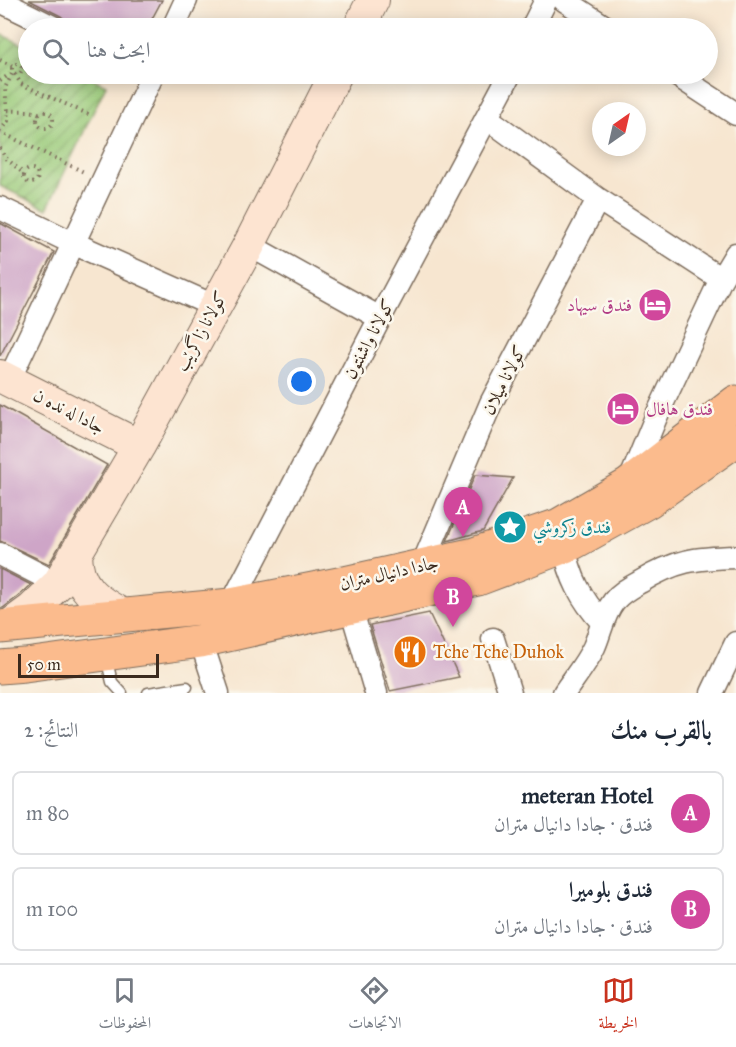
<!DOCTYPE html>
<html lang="ar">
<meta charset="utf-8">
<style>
:root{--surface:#fff;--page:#f2f2f3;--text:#1f2937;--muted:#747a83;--line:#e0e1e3;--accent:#c8321e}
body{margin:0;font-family:"IM FELL Great Primer",Amiri,serif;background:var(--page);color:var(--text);direction:rtl}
.compass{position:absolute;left:592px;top:102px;width:54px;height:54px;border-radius:50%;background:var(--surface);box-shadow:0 3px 15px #0003;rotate:34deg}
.scale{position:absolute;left:18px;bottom:15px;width:141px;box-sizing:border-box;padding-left:6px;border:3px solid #3b2a1e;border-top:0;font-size:16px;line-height:21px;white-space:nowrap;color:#3b2a1e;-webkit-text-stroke:4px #fbf7ec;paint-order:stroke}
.you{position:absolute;left:302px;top:382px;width:21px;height:21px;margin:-15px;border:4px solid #fff;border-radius:50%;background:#1a73e8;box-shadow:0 0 0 9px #1a73e833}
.badge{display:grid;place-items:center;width:39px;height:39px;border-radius:50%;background:var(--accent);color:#fff;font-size:20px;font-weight:700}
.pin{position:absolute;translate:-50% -50px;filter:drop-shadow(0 2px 3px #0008)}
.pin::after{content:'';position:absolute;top:32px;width:21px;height:18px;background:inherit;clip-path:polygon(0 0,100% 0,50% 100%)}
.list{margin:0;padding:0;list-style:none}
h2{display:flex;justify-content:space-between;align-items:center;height:78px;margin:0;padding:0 24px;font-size:26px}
h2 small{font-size:20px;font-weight:400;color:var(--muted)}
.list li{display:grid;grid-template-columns:39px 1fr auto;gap:18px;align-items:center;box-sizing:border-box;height:84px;margin:0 12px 12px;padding:0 12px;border:2px solid var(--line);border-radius:9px}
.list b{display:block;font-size:22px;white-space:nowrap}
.list p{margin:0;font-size:20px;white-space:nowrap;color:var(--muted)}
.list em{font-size:20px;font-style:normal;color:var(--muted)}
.icon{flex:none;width:33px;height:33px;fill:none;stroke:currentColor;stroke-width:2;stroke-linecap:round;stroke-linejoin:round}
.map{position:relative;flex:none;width:736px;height:693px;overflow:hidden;direction:ltr}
.search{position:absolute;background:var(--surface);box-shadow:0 3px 15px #0003;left:18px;right:18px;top:18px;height:66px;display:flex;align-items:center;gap:15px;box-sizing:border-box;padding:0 21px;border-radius:33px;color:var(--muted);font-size:22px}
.sheet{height:270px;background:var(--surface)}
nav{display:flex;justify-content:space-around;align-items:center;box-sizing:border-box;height:84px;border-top:2px solid var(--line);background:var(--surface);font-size:16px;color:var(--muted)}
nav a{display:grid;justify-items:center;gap:3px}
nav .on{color:var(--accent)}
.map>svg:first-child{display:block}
.garden{fill:url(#garden-furrows);stroke:#6a7a4c;stroke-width:1.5}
.building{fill:#cea5c7}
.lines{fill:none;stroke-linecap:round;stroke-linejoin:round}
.lane-casing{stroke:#7d6c5c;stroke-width:13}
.street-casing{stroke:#7d6c5c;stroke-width:25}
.secondary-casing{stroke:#7d6c5c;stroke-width:34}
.primary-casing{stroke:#7d6c5c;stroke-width:35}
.path{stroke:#7d6c5c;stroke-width:4;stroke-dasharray:1.5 4.5;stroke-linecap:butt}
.lane{stroke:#fff;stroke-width:10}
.street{stroke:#fff;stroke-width:22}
.secondary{stroke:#fde4d1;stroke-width:32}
.primary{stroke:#fbbb8d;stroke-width:33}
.labels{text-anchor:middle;stroke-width:5;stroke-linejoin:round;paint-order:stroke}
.hotel-label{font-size:18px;fill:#b23c85;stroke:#fbf7ec;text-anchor:end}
.street-label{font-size:18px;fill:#3b2a1e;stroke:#fbf7ec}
.culture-label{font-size:18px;fill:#0d838f;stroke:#fbf7ec;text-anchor:start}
.food-label{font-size:18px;fill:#c56008;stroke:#fbf7ec;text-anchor:start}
</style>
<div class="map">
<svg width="736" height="693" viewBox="0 0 736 693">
<defs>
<pattern id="garden-furrows" width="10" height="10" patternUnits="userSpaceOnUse" patternTransform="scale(1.5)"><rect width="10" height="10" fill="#9aca79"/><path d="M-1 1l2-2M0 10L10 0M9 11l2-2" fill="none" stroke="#7fa463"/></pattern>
</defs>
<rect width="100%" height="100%" fill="#fbf7ec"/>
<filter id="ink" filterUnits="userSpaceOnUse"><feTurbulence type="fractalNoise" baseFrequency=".0167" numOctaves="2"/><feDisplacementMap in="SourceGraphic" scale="12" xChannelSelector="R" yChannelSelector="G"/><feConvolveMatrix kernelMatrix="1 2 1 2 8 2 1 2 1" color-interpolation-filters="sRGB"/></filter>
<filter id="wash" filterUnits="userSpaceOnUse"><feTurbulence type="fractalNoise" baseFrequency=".008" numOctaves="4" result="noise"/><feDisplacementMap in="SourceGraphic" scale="24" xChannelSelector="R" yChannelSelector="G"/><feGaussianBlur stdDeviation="1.35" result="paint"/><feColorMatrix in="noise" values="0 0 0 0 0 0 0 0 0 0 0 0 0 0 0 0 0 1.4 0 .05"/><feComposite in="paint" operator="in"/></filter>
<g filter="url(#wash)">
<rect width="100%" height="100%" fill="#f7e6d0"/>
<path class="garden" d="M0 34 28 47V74H83L106 85 47 209 0 186Z"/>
<g id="blocks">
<path class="building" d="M29 0H162L147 28H68L66 21 61 16Z
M0 223 54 252 0 356Z
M0 405 107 465 49 564 0 541Z
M475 475 513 478 483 531 447 541Z
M0 569 31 585 20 595 3 608H0Z
M429 613 459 677 390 691 370 625Z"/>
</g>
</g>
<g filter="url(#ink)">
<use href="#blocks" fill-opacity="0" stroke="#7d6c5c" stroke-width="1.5"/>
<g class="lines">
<g class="lane-casing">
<path id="lane" d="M106 657 112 682 122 693
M148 693 187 687"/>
</g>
<g class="street-casing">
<path id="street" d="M564 0 607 28
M0 1 55 28
M173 28 186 0
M532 28 546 0
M675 74 736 114
M487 118 598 199 721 279
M0 208 73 243 214 306
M249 245 380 318
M9 380 153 74
M629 483 656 417 721 279 736 254
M564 546C570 577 581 599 602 622
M0 554 58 584
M422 566 491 403 598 199
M231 605 380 318 510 74
M351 608 376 693
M493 639 510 693
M201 641 218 693
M564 693C574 678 586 664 594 647 601 631 603 615 614 601 621 592 631 587 640 582 676 560 695 558 736 557
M712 693 736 643"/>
</g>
<g class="secondary-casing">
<path id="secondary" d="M359 28 373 0
M0 376 139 446
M76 553C76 587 95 600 123 615
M9 626 32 609 58 584 139 446 249 245 336 74"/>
</g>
<g class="primary-casing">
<path id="primary" d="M0 627 231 605 344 583 474 554 559 525 628 485 736 402
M0 667 25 665 201 641 478 579 573 543 649 501 736 440"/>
</g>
<path class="path" d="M0 60 13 66
M12 69a5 5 0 1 1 10 0a5 5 0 1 1-10 0Z
M22 68 28 62
M15 74 21 84 90 115
M0 81 10 74
M8 110C19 112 30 109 40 114
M37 120a8 8 0 1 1 16 0a8 8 0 1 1-16 0Z
M0 131 8 121 5 88 13 72
M0 132 86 173
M0 148 5 157 24 174
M24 176a7 7 0 1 1 14 0a7 7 0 1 1-14 0Z"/>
<use href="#lane" class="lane"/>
<use href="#street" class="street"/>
<use href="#secondary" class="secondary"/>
<use href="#primary" class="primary"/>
</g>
</g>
<defs>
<g id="hotel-disc" transform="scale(1.725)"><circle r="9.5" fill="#d1479c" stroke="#fbf7ec"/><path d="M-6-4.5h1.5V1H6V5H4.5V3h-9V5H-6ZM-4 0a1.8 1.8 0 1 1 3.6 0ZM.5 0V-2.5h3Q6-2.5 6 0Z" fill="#fff"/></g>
<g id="sight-disc" transform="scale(1.725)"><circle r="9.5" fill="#0f9aa8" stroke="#fbf7ec"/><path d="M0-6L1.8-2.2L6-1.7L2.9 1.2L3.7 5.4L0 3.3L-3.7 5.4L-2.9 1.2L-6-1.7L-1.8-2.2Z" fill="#fff"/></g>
<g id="restaurant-disc" transform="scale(1.725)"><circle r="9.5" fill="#e8710a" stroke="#fbf7ec"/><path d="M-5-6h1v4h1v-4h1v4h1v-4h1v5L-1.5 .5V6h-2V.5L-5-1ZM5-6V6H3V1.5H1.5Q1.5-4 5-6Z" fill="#fff"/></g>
</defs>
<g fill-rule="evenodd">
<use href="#hotel-disc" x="655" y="305"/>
<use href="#hotel-disc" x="623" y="409"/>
<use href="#sight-disc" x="510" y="527"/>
<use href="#restaurant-disc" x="410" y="652"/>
</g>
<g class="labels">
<g class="hotel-label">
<text x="632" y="311">فندق سيهاد</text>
<text x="646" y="415" text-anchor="start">فندق هافال</text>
</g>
<g class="street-label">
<text transform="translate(201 331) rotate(-61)" y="6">كولانا زاگرێب</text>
<text transform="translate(369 339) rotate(-62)" y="6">كولانا واشنتون</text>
<text transform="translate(504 380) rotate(-63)" y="6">كولانا ميلان</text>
<text transform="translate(69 411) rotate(27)" y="6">جادا له نده ن</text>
<text transform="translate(389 573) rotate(-13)" y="6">جادا دانيال متران</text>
</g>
<g class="culture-label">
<text x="533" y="533">فندق زكروشي</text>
</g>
<g class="food-label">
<text x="433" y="658">Tche Tche Duhok</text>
</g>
</g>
</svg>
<svg class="compass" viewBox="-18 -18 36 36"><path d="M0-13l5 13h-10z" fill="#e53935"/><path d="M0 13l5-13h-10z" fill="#747a83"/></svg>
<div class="scale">50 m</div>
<div class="you"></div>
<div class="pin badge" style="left:463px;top:537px;background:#d1479c">A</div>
<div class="pin badge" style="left:453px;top:627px;background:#d1479c">B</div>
<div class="search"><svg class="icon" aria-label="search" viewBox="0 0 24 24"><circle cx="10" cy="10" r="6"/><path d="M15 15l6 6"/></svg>ابحث هنا</div>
</div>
<section class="sheet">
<h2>بالقرب منك<small>النتائج: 2</small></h2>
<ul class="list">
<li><span class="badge" style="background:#d1479c">A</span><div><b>meteran Hotel</b><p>فندق · جادا دانيال متران</p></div><em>80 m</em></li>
<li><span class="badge" style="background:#d1479c">B</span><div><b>فندق بلوميرا</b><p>فندق · جادا دانيال متران</p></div><em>100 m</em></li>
</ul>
</section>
<nav>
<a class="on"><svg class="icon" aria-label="map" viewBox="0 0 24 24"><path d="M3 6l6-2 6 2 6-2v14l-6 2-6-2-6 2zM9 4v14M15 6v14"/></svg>الخريطة</a>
<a><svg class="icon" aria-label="directions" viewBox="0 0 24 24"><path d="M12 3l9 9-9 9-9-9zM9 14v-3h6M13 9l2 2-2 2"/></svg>الاتجاهات</a>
<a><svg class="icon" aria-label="saved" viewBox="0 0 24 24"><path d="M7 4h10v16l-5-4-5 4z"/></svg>المحفوظات</a>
</nav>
